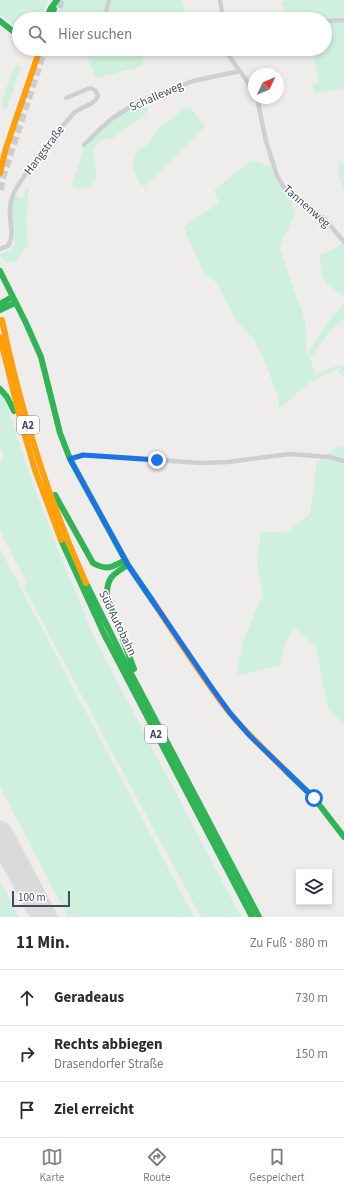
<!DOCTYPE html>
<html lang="de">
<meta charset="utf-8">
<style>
:root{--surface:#fff;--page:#f7f7f7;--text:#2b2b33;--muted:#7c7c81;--line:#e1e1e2;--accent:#7f848e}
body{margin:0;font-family:"Source Sans 3",sans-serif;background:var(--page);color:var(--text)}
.controls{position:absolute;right:12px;bottom:12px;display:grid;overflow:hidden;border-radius:0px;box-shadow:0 2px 6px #0003}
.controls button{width:36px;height:36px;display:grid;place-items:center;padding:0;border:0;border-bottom:1px solid var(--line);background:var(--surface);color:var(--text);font:20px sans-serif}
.compass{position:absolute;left:248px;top:68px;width:36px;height:36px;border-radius:50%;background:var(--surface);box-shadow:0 2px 6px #0003;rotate:46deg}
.scale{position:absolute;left:12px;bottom:10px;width:58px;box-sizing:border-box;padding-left:4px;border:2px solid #434c5b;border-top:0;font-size:11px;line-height:14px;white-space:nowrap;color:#434c5b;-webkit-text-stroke:3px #fff;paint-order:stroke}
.stop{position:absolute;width:12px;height:12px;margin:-9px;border:3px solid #1a73e8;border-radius:50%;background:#fff}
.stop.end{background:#1a73e8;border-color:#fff;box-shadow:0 1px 4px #0008}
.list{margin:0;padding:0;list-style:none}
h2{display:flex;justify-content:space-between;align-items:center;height:52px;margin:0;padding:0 16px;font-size:17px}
h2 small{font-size:13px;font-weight:400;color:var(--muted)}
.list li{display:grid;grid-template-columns:26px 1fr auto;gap:12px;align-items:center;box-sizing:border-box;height:56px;padding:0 16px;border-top:1px solid var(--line)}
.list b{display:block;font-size:15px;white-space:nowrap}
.list p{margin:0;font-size:13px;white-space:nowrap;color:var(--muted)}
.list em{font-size:13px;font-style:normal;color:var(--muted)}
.icon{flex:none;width:22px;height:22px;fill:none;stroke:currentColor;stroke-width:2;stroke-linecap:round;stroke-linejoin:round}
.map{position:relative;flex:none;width:344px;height:917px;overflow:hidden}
.search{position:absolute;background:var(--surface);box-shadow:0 2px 6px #0003;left:12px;right:12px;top:12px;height:44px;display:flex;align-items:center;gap:10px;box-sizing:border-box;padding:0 14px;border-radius:22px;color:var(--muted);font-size:15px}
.sheet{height:220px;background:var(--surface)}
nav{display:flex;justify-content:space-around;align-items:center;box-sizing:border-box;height:56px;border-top:1px solid var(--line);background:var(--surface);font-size:11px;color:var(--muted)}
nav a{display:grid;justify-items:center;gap:2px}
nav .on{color:var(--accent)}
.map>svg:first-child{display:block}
.green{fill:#cff0df}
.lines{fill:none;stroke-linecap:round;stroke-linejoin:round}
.runway{stroke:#dadada;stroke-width:26}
.highway-tunnel{stroke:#cccdcf;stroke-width:8;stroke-dasharray:8 4;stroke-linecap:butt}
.street{stroke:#cdcfd2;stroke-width:4.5}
.fast{stroke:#30b455;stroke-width:6}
.slow{stroke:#ff9f0a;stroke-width:6}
.jam{stroke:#e5322d;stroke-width:6}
.route{stroke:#1a73e8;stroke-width:5}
.labels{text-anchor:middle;stroke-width:3;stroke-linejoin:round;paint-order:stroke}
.shield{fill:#fff;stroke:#7b828c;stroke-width:1}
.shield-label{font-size:11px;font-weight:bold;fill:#434c5b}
.street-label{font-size:12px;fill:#434c5b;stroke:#fff}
</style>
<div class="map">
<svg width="344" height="917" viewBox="0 0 344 917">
<rect width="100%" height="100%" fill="#eeedec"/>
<path class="green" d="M0 0H48L41 19H19V29L0 14Z
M61 0H107L102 19H57Z
M111 0H181L186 15 180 18 186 19H105Z
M285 0H344V17L314 19H289L283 13 286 10 281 4Z
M344 22V88L315 93 312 85 319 82 313 54 325 52V23Z
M81 49H204L205 53 177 49 141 52 143 66 96 78 86 55Z
M16 64 21 67 7 109 1 107 6 88Z
M142 102 149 111 113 138 99 141 93 148 97 180 86 189 75 188 72 185 85 146 99 131 115 119Z
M186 107 191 109 205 126 146 186 141 185 132 166 136 152 148 144 159 128Z
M252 160 271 166 277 183 289 194 295 215 279 247 305 320 307 355 318 336 344 302V318L342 321 327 334 310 359 316 374 341 364 342 367H344V377L338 371 341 367 310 382 279 409 278 396 264 360 254 340 236 320 216 282 205 275 183 227 219 203 214 190Z
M339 163H344V194L339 177Z
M26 188 29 190 26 218 28 245 14 263 10 261 6 263 0 255 2 253 9 251 15 243C13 227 9 210 15 195L23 198Z
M343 244 344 246V296C323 282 321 281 320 255Z
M0 392 6 402 26 464 58 550 95 639 241 917H201L23 586 27 583 0 531V461L4 455 0 447Z
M339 445 344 448V725L328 709 316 647 295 628 285 643 281 665 236 676 244 638 263 595 257 563 261 532 288 531 310 514 317 462Z
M0 549 194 917H68L0 787Z
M0 881 19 917H0Z"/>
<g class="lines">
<path class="runway" d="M0 834 44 917"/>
<path class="highway-tunnel" d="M54 19 61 0
M0 190 1 181 44 49"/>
<path class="street" d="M220 0 223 19
M104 19 109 0
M325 21 344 20
M224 49 254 91
M257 98 266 141 277 176 283 186 325 219 344 242
M84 145 100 129 114 117 140 101 193 81 240 71
M0 249 8 246C15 236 9 221 10 210 10 202 13 194 17 187 33 161 53 136 73 114 81 105 92 108 98 96L95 90 90 88 66 98
M70 459 83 455 120 457 201 463 228 462 289 454 329 457 344 461"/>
<path class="fast" d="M46 19 51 8 57 0
M51 19 54 9
M0 21 19 36
M0 271 26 323 41 357 60 433 70 459 128 565 156 606
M0 304 12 297
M0 310 15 303
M0 389 7 397 14 411
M55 495 93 563C107 571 112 567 125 560
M61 540 104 634 252 917
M128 565C113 574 106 578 107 597L134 669
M86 583 126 664 259 917
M285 770 314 798 344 837"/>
<path class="slow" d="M0 173 6 148 40 49
M2 320C21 411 48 499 86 583
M0 337 22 426 35 470 61 540
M156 606C180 642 203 679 229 712 246 733 266 751 285 770"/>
<path class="jam" d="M30 49 34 53 40 50"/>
</g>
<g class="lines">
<path class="route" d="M157 460 83 455 70 459 128 565 212 688 230 713 250 736 314 798"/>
</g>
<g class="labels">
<g class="shield">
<rect x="17" y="416" width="22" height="18" rx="3"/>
<rect x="145" y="725" width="22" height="18" rx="3"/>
</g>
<g class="shield-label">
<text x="28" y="429">A2</text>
<text x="156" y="738">A2</text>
</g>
<g class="street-label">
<text transform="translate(156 96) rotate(-24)" y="4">Schalleweg</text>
<text transform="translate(44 150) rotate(-53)" y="4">Hangstraße</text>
<text transform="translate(307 206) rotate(41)" y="4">Tannenweg</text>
<text transform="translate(118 623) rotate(64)" y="4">Süd Autobahn</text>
</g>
</g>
</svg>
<div class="controls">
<button><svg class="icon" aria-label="layers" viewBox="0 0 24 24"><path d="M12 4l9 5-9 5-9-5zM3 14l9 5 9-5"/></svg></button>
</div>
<svg class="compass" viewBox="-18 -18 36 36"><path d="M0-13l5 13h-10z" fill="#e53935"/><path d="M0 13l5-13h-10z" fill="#7c7c81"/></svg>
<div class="scale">100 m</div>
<div class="stop" style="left:314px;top:798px"></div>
<div class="stop end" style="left:157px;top:460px"></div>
<div class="search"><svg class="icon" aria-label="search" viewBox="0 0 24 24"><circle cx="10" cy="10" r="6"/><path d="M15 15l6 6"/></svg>Hier suchen</div>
</div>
<section class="sheet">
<h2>11 Min.<small>Zu Fuß · 880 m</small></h2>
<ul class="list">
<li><svg class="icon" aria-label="ahead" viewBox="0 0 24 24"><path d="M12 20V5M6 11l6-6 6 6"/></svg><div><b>Geradeaus</b></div><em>730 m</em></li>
<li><svg class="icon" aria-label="right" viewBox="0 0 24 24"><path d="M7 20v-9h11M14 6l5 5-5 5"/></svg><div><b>Rechts abbiegen</b><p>Drasendorfer Straße</p></div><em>150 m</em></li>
<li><svg class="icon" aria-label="arrive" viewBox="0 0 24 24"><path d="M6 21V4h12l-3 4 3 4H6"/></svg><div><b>Ziel erreicht</b></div></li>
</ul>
</section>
<nav>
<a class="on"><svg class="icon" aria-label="map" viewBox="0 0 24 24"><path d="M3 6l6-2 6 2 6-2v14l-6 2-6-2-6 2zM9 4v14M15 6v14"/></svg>Karte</a>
<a><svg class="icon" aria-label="directions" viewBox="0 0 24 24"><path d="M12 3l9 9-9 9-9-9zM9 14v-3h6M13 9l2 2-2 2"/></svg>Route</a>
<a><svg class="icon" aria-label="saved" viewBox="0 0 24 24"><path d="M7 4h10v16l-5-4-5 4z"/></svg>Gespeichert</a>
</nav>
